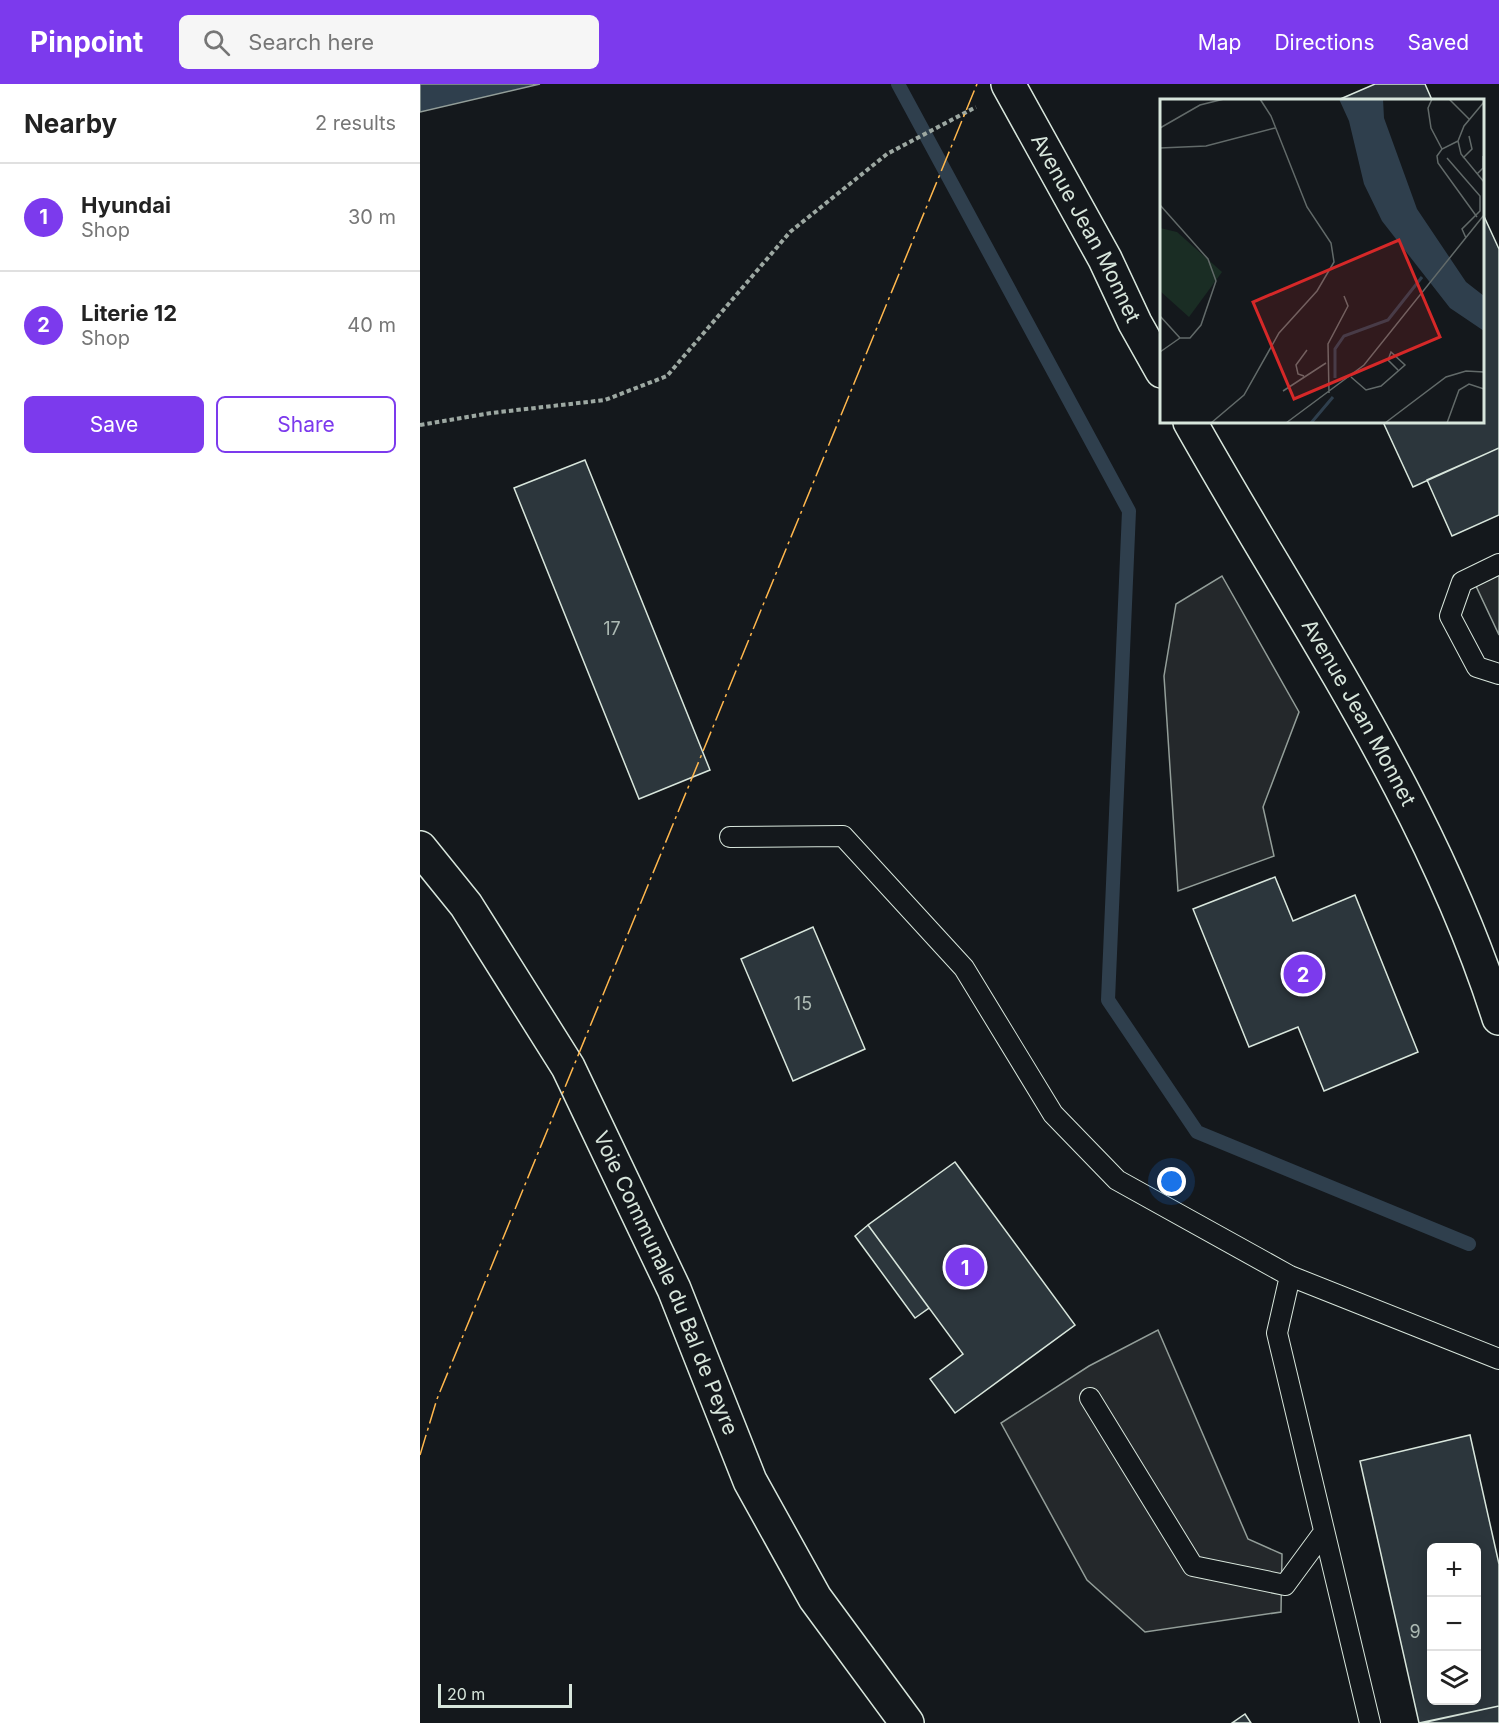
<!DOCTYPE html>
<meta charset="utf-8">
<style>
:root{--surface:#fff;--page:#f6f6f6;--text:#222;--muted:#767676;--line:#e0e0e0;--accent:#7c3aed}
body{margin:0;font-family:Inter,sans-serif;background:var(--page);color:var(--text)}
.controls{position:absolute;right:18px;bottom:18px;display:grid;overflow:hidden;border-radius:9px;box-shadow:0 3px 15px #0003}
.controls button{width:54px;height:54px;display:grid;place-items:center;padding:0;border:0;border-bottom:2px solid var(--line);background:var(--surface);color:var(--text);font:30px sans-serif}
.scale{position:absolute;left:18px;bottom:15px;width:134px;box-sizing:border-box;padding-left:6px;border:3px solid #d8e6dc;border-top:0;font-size:16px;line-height:21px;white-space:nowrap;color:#d8e6dc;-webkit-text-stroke:4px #14181c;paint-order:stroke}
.you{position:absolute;left:752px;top:1098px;width:21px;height:21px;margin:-15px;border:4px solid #fff;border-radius:50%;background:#1a73e8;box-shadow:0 0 0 9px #1a73e833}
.badge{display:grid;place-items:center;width:39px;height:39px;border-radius:50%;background:var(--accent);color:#fff;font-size:20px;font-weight:700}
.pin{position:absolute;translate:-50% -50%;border:3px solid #fff;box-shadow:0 2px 6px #0006}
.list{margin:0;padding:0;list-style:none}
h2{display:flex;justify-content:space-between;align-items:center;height:78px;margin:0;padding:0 24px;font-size:26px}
h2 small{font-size:20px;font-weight:400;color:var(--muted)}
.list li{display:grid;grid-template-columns:39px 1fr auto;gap:18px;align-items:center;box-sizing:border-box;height:108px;padding:0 24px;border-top:2px solid var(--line)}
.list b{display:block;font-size:22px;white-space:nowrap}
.list p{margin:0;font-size:20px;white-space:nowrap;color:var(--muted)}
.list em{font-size:20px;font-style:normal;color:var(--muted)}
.actions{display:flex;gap:12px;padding:18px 24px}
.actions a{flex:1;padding:14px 0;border:2px solid var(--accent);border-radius:9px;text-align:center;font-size:21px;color:var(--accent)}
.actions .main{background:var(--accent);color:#fff}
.icon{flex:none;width:33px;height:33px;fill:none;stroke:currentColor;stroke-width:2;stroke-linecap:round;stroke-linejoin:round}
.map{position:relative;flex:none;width:1079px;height:1639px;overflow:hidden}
header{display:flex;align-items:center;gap:36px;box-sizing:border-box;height:84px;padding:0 30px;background:var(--accent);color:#fff}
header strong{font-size:28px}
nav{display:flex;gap:33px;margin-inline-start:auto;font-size:21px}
.search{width:420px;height:54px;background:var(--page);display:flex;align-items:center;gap:15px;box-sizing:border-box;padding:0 21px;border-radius:9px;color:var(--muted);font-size:22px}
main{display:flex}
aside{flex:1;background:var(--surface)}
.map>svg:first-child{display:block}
.parking{fill:#24282b;stroke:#939e99;stroke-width:1.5}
.water{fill:#2f3f4d;stroke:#939e99;stroke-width:1.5}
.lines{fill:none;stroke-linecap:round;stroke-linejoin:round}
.stream{stroke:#2f3f4d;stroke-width:14}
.building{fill:#2c363c;stroke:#d8e6dc;stroke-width:1.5;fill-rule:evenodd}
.service-casing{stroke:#d8e6dc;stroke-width:22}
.minor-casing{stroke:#d8e6dc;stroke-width:36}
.path{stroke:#9da8a2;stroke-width:4;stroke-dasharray:4.5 3;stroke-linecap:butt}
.service{stroke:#14181c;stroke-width:20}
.minor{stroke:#14181c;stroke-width:33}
.power{stroke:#ffb74d;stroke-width:1.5;stroke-dasharray:21 4.5 3 4.5;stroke-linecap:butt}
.labels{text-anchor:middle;stroke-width:4.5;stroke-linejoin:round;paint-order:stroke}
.number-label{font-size:18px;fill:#adbab4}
.street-label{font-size:21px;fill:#d8e6dc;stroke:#14181c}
.inset-river{fill:none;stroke:#2f3f4d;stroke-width:3}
.inset-road{fill:none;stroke:#626a69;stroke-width:1.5}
.view{fill:#d62828;fill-opacity:0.15;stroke:#d62828;stroke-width:3}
.inset-edge{fill:none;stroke:#d8e6dc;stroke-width:3}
</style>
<header>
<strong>Pinpoint</strong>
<div class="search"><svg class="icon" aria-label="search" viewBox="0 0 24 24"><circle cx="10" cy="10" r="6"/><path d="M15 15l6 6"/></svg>Search here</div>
<nav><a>Map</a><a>Directions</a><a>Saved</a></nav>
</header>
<main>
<aside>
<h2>Nearby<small>2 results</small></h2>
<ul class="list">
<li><span class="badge">1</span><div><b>Hyundai</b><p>Shop</p></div><em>30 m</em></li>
<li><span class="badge">2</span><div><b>Literie 12</b><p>Shop</p></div><em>40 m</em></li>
</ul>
<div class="actions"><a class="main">Save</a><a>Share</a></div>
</aside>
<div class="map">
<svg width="1079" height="1639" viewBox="0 0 1079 1639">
<rect width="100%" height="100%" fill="#14181c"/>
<path class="parking" d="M1079 491V551L1056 502Z
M802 492 879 628 843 723 854 772 758 807 744 592 756 520Z
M738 1246 828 1455 862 1470 861 1528 725 1548 667 1496 581 1339 669 1282Z"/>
<path class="water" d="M0 0H120L0 28Z"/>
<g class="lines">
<path class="stream" d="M478 0 709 427 688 916 777 1048 1049 1160"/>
</g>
<path class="building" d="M955 0H1005L1012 16H918Z
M1062 128 1079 165V364L993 403 963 338H1062Z
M1079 364V431L1032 452 1007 396Z
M165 376 290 686 219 715 94 404Z
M855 793 873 837 935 811 998 968 904 1007 878 943 829 963 773 825Z
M393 843 445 965 373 997 321 875Z
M535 1078 655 1241 535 1329 510 1295 543 1270 448 1141Z
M448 1141 509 1224 495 1234 435 1152Z
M1050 1351 1079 1480V1622L999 1639 940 1377ZM1012 1464H1056V1616H1012Z
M1079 1622V1639H1002Z
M825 1630 831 1639H812Z"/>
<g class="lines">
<g class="service-casing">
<path id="service" d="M1079 480 1042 498 1030 532 1057 583 1079 590
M310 753 423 752 544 884 633 1030 697 1096 870 1192 1079 1275
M870 1192 857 1249 950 1639
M670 1314 773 1482 865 1501 904 1448"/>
</g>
<g class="minor-casing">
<g id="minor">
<path id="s1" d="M588 0 685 175 715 239 742 287"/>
<path id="s2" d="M770 338C879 532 1011 719 1079 934"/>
<path id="s3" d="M0 764 46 821 148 983 254 1205 330 1397 395 1514 487 1639"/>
</g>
</g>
<path class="path" d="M0 341 71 329 185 316 247 292 370 148 467 70 556 23"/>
<use href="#service" class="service"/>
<use href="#minor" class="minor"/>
<path class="power" d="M0 1371 17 1315 557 0"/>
</g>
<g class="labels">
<g class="number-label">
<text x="192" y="551">17</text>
<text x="383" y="926">15</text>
<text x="995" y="1554">9</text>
</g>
<g class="street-label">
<text dy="7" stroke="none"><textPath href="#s1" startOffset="164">Avenue Jean Monnet</textPath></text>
<text dy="7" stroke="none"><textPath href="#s2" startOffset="336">Avenue Jean Monnet</textPath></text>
<text dy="7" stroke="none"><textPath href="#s3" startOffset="502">Voie Communale du Bal de Peyre</textPath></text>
</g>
</g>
<g transform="translate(740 15)">
<rect width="324" height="324" fill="#14181c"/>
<path d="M0 129 17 133 62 173 29 218 0 192Z" fill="#1a2d24"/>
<path d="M179 0H223L224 19 257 110 306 183 324 197V232L290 209 222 122 204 85 189 22Z" fill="#2f3f4d"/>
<path class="inset-river" d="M175 279V250L184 237 228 221 262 178M151 324 173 298"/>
<path class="inset-road" d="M272 0 268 9 271 29 282 50M289 0 309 20M324 3 304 27 298 42 301 55 324 83M0 29 40 6 64 0M298 42 282 50 277 57 278 64 317 118M0 49 46 47 115 29M287 59 320 97V112L302 130 306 139M303 59 312 50 309 37M317 75 323 69V57M0 106 48 160 56 182 41 226 30 239H20L0 217M0 253 20 239M144 277 138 275 136 266 147 251M191 278 206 291 221 287 245 266 231 253 228 261 238 271M123 292 166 264M169 294 168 245 188 207 184 197M51 324 84 296 119 234 157 192 174 163 171 144 147 108 111 17 100 0M126 324 204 266 324 116M225 324 286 278 306 272 324 273M287 324 299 291 309 285 324 290"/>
<path class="view" d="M239 141 280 238 134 300 93 203Z"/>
<rect width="324" height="324" class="inset-edge"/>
</g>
</svg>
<div class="controls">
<button>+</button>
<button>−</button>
<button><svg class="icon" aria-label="layers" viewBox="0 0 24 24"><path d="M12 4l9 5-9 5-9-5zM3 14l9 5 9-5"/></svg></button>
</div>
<div class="scale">20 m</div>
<div class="you"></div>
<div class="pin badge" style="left:545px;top:1183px">1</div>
<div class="pin badge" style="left:883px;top:890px">2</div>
</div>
</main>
